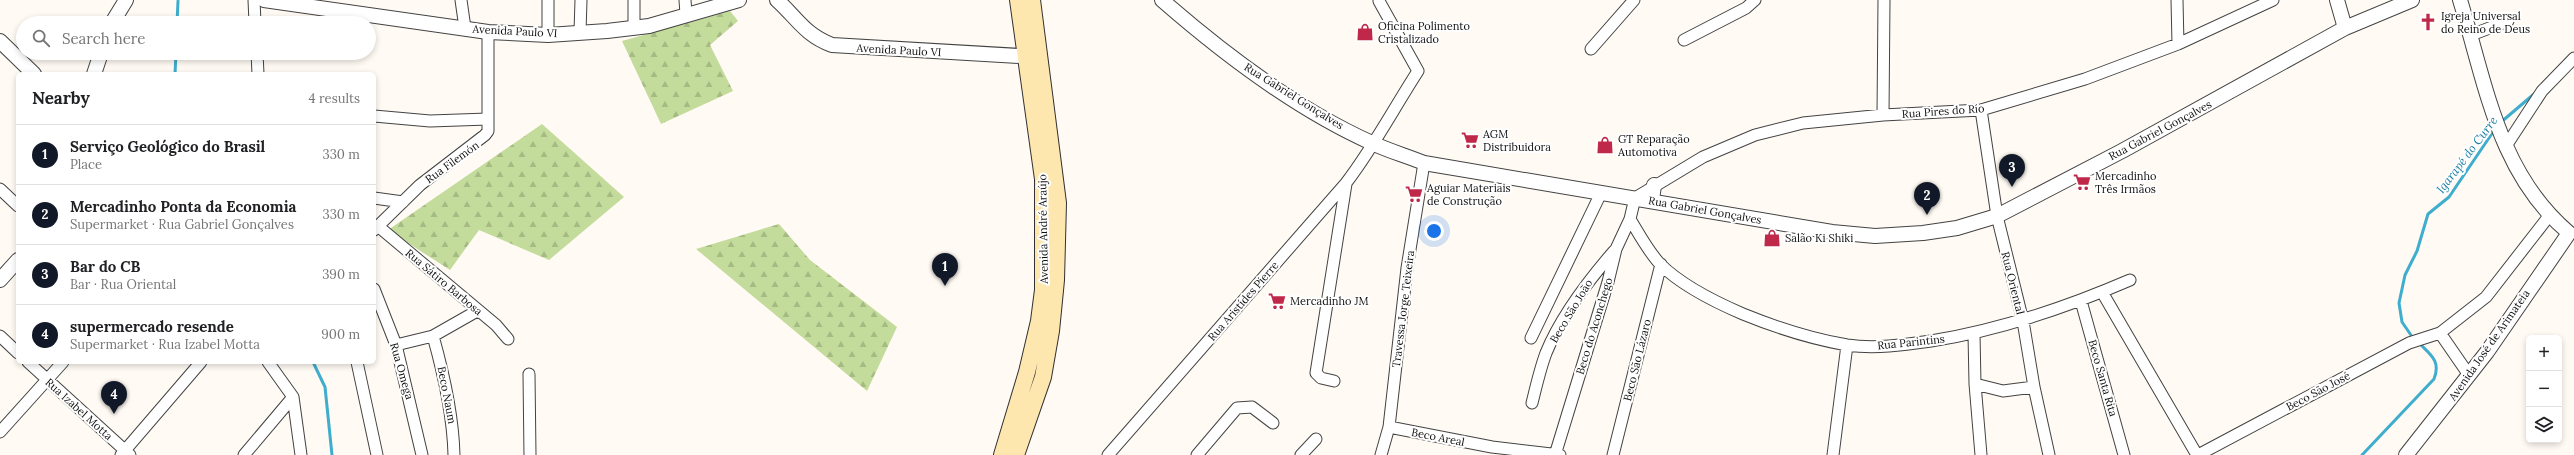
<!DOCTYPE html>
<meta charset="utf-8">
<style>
:root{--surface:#fff;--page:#f2f2f2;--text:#202124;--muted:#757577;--line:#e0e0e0;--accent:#111827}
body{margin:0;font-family:Lora,serif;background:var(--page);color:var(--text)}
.controls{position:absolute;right:12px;bottom:12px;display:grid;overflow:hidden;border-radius:6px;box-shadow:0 2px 6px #0003}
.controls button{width:36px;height:36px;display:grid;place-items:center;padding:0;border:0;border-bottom:1px solid var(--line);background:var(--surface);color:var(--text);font:20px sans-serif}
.you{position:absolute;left:1434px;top:231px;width:14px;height:14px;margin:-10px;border:3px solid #fff;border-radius:50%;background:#1a73e8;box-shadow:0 0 0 6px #1a73e833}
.badge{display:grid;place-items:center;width:26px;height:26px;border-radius:50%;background:var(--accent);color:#fff;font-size:13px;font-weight:700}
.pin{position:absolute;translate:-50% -33px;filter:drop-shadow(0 1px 2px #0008)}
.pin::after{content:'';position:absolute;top:21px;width:14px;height:12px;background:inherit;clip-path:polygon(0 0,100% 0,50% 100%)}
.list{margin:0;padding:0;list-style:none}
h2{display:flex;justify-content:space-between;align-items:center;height:52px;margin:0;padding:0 16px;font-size:17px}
h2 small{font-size:13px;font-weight:400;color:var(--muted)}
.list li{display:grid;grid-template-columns:26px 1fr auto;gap:12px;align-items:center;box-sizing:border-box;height:60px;padding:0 16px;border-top:1px solid var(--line)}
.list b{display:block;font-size:15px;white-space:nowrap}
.list p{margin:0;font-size:13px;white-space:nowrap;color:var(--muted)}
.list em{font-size:13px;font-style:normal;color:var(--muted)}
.icon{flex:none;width:22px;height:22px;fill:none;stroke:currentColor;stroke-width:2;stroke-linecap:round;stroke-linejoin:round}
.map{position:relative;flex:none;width:2574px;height:455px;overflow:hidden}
.search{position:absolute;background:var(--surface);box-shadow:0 2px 6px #0003;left:16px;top:16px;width:360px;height:44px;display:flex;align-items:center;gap:10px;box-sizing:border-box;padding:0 14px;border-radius:22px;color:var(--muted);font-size:15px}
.panel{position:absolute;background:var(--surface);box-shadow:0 2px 6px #0003;left:16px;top:72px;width:360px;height:292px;border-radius:6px}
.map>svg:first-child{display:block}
.forest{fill:url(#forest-firs)}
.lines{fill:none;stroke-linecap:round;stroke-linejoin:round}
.stream{stroke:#3fadcd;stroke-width:3}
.minor-casing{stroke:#434343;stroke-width:13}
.tertiary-casing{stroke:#434343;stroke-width:16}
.secondary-casing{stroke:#323232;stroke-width:18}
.minor{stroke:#fff;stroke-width:11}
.tertiary{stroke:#fff;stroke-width:14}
.secondary{stroke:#fee7af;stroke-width:16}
.labels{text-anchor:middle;stroke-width:4;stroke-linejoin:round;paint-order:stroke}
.poi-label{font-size:11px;fill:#101010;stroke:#fff;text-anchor:start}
.street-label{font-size:11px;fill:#101010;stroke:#fff}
.water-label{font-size:12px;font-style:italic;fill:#187ea3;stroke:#fff}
</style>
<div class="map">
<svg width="2574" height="455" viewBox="0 0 2574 455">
<defs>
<pattern id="forest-firs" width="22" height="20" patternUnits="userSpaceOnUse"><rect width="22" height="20" fill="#c3db9b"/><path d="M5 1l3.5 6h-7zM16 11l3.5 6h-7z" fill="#a6bb84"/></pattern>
</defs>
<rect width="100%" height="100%" fill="#fffaf3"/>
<path class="forest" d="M730 11 738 21 710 45 733 91 661 124 622 41Z
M542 124 624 197 549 260 479 230 450 270 388 230Z
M779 224 810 260 897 327 867 391 696 249Z"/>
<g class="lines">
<path class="stream" d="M177 23 178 1
M175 74 176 53
M2500 123 2534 94
M2413 338 2402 322 2399 303 2405 275 2417 251 2428 214 2449 197 2495 129
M313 362 325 387 332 455
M2362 455 2434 379C2441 361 2431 355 2419 343"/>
<g class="minor-casing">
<path id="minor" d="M254 0 255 23
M461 0 465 28
M548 0V35
M685 0 686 14
M2177 0 2178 44
M634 28V0
M580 32 581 0
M2471 35 2508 21
M1684 40 1746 8 1755 0
M1591 49 1634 0
M257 53 258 74
M1981 110 1997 216 2023 321 2034 387 2049 455
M1883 115 1884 0
M374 116 430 121 488 119
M2506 146 2542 91 2574 58
M0 189 18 206
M374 198 403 202
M1630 219C1639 234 1648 251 1660 264 1682 286 1715 302 1743 314 1775 327 1812 339 1847 345 1875 349 1903 345 1931 341 2001 330 2065 308 2130 280
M379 227 496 325 508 339
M374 230 420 185 485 135 488 131V32
M374 289 396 345 422 455
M2102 292 2197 455
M2081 301 2124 455
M2440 333 2469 375
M1974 334 1975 384
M0 336 18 353
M433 336C444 375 453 414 454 455
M1531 338 1601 193
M396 345 433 336 477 311
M28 362 130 455
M268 362 293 397 301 455
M357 362 377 455
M529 374 530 455
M1334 381 1321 378 1316 373 1346 184
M1532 403C1536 387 1540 369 1546 353 1561 316 1588 281 1614 251
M1389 427 1492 447 1560 455
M0 432 63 362
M121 455 201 362
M244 455 293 397
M1108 455 1346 183C1373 148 1394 108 1418 71L1379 1
M1197 455 1237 408 1252 407 1273 423
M1301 455 1316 439
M1381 455 1389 427 1407 268 1424 163
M1555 455 1608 282 1616 249 1630 219 1635 198 1703 157 1755 135 1803 123 1883 115 1981 110 2085 79 2178 44 2273 0
M1613 455 1661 264
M1833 455 1847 345
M1981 455 1975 384 2003 391 2034 387
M2198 455 2409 343 2440 333 2486 297 2549 216"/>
</g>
<g class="tertiary-casing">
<path id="tertiary" d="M264 0 488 32 548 35 607 31 649 26 739 0
M777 0C797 18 805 35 832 45L1037 57
M1162 0C1225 55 1296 109 1372 143 1389 151 1407 156 1424 163L1832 232 1875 236 1923 233 1957 228 1997 216 2122 151 2345 28 2412 0
M2337 0 2345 28
M112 23 126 0
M0 41 34 74
M94 74 101 53
M1652 200 1654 185
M0 280 18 260
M2406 455 2487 352 2569 233C2498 173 2486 84 2460 0"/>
</g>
<g class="secondary-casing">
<path id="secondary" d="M1002 455 1027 372 1039 321 1043 290V179L1018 0
M1016 455 1043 377 1051 331 1056 280 1058 203 1032 0"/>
</g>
<use href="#minor" class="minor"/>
<use href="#tertiary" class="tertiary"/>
<use href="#secondary" class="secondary"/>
</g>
<defs>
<g id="church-bare" transform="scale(1.38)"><path d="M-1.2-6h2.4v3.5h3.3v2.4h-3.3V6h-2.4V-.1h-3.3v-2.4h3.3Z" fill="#c0284a" stroke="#fff" stroke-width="2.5" paint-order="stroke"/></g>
<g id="shop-bare" transform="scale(1.38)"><path d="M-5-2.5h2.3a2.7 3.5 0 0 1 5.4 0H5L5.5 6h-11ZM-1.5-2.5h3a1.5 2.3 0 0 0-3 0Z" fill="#c0284a" stroke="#fff" stroke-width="2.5" paint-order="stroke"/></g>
<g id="supermarket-bare" transform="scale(1.38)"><path d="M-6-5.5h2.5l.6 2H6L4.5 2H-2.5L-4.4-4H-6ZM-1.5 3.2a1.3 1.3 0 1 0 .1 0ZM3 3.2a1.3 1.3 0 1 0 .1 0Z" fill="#c0284a" stroke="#fff" stroke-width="2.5" paint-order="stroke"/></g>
</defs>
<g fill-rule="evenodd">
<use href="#church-bare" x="2428" y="22"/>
<use href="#shop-bare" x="1365" y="32"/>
<use href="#supermarket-bare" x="1470" y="140"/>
<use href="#shop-bare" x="1605" y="145"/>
<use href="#supermarket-bare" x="2082" y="182"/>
<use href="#supermarket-bare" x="1414" y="194"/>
<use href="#shop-bare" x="1772" y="238"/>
<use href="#supermarket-bare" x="1277" y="301"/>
</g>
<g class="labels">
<g class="poi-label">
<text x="2441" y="20">Igreja Universal<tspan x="2441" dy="13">do Reino de Deus</tspan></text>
<text x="1378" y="30">Oficina Polimento<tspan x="1378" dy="13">Cristalizado</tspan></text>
<text x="1483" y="138">AGM<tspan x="1483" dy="13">Distribuidora</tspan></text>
<text x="1618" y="143">GT Reparação<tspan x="1618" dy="13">Automotiva</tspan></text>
<text x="2095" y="180">Mercadinho<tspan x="2095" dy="13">Três Irmãos</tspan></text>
<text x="1427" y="192">Aguiar Materiais<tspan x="1427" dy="13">de Construção</tspan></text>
<text x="1785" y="242">Salão Ki Shiki</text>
<text x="1290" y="305">Mercadinho JM</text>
</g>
<g class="street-label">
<text transform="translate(515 31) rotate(3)" y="4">Avenida Paulo VI</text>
<text transform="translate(899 50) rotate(3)" y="4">Avenida Paulo VI</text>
<text transform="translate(1294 96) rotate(32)" y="4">Rua Gabriel Gonçalves</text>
<text transform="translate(1943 111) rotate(-4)" y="4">Rua Pires do Río</text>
<text transform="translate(2160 130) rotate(-28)" y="4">Rua Gabriel Gonçalves</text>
<text transform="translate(452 162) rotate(-36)" y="4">Rua Filemón</text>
<text transform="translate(1705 210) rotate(10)" y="4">Rua Gabriel Gonçalves</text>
<text transform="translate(1043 229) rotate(-91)" y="4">Avenida André Araújo</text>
<text transform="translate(444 282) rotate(40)" y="4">Rua Sátiro Barbosa</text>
<text transform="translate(2013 283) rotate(76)" y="4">Rua Oriental</text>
<text transform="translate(1243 301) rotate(-49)" y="4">Rua Aristídes Pierre</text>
<text transform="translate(1403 309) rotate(-83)" y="4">Travessa Jorge Teixeira</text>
<text transform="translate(1571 311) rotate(-59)" y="4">Beco São João</text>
<text transform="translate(1594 326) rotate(-73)" y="4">Beco do Aconchego</text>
<text transform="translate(1911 342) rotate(-6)" y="4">Rua Parintins</text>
<text transform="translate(2489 345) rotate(-55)" y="4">Avenida José de Arimateia</text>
<text transform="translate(1637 360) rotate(-76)" y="4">Beco São Lázaro</text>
<text transform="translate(402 371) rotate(74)" y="4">Rua Omega</text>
<text transform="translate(2103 378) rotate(74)" y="4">Beco Santa Rita</text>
<text transform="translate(2318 391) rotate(-28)" y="4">Beco São José</text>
<text transform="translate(447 395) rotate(79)" y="4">Beco Naum</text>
<text transform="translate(79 409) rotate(42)" y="4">Rua Izabel Motta</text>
<text transform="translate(1438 437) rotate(11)" y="4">Beco Areal</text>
</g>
<g class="water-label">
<text transform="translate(2467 155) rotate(-53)" y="4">Igarapé do Curre</text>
</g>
</g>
</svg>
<div class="controls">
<button>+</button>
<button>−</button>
<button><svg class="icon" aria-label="layers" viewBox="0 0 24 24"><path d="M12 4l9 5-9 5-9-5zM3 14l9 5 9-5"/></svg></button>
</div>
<div class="you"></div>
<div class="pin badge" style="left:945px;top:286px">1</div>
<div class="pin badge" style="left:1927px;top:215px">2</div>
<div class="pin badge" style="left:2012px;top:187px">3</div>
<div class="pin badge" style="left:114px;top:414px">4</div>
<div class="search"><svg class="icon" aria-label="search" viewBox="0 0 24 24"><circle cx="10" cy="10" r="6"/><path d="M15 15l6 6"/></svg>Search here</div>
<section class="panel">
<h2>Nearby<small>4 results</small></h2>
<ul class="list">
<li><span class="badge">1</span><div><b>Serviço Geológico do Brasil</b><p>Place</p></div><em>330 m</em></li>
<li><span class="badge">2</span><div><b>Mercadinho Ponta da Economia</b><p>Supermarket · Rua Gabriel Gonçalves</p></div><em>330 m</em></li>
<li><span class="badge">3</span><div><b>Bar do CB</b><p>Bar · Rua Oriental</p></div><em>390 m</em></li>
<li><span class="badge">4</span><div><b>supermercado resende</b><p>Supermarket · Rua Izabel Motta</p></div><em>900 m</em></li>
</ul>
</section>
</div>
